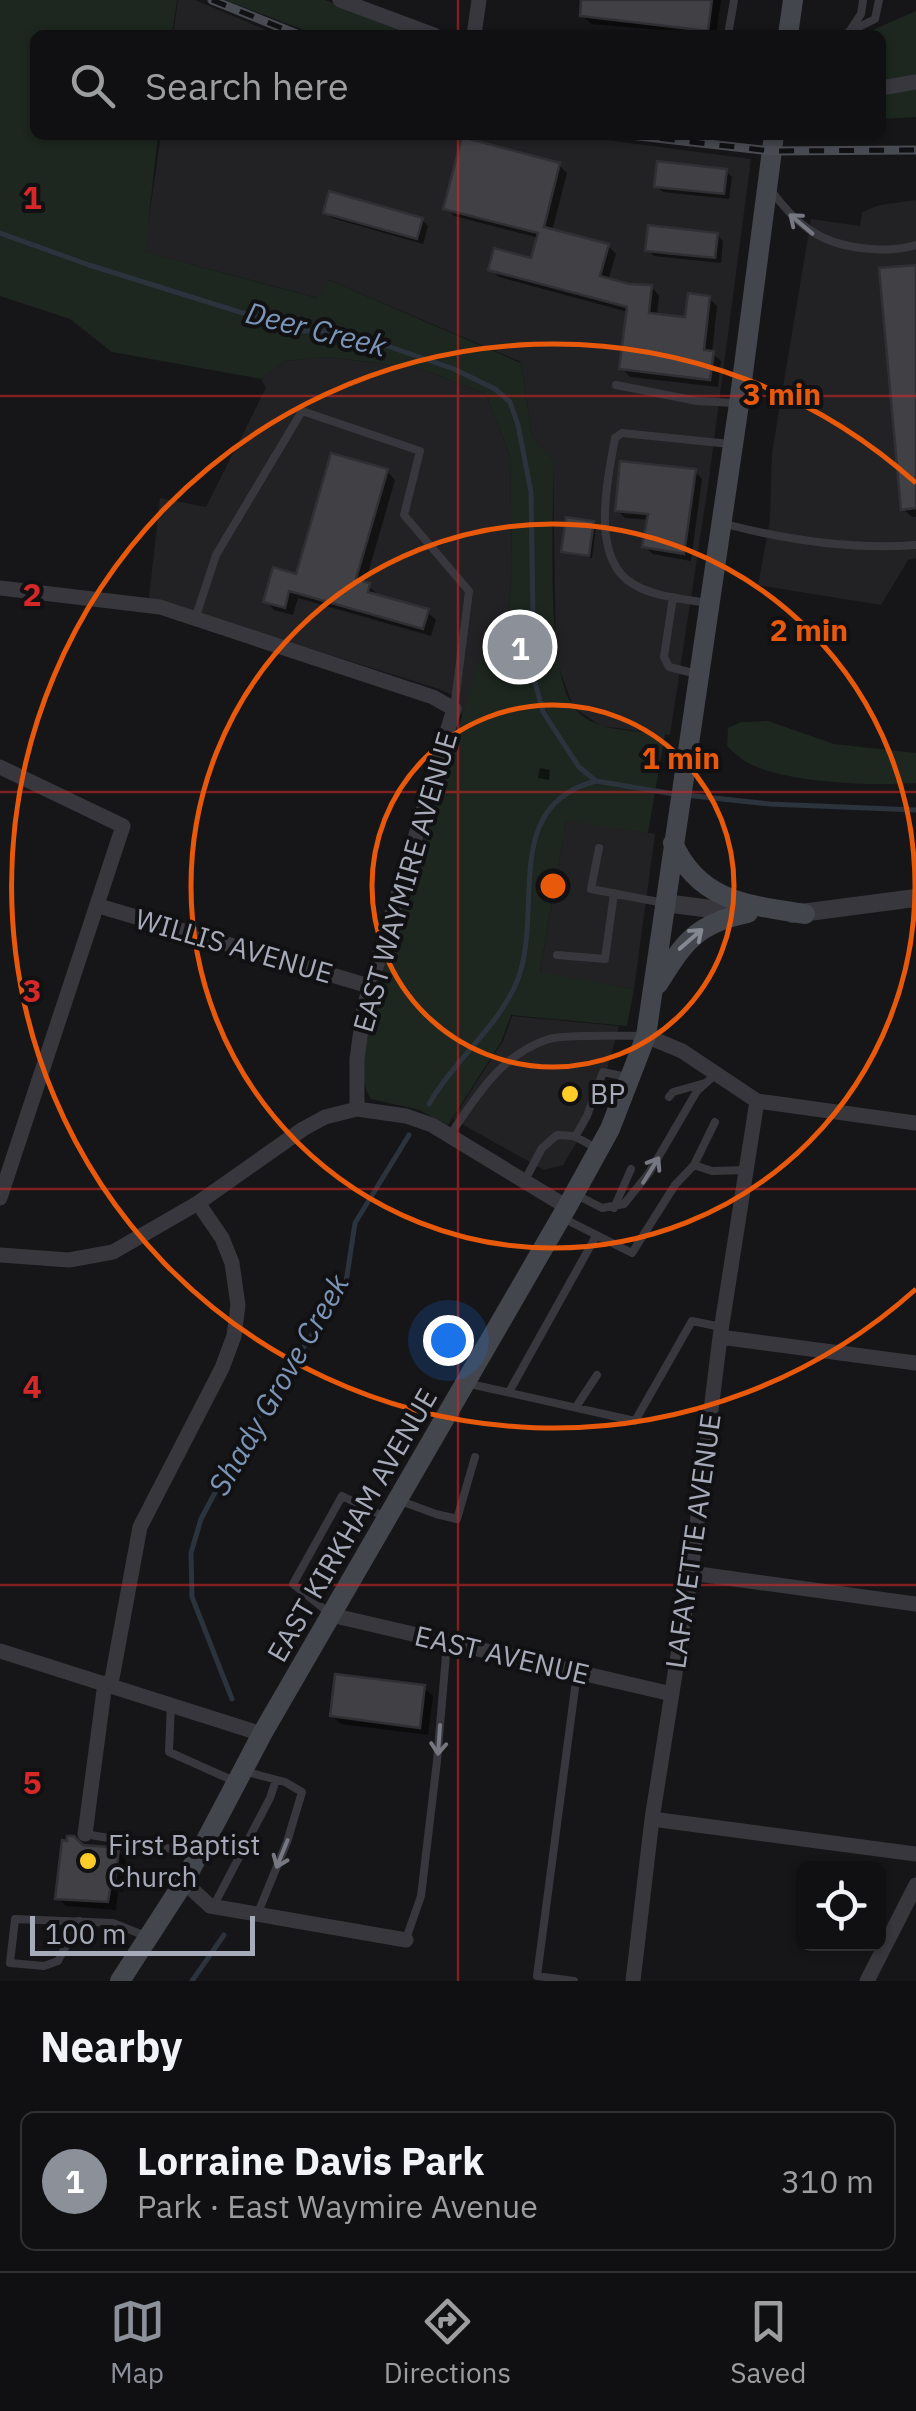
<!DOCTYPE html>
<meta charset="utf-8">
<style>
:root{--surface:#101012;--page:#19191b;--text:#f1f3f6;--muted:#9c9d9f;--line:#303032;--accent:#8c9099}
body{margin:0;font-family:"IBM Plex Sans",sans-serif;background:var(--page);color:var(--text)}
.controls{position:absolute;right:30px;bottom:30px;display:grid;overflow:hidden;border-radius:15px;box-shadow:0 2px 8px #0004}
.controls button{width:90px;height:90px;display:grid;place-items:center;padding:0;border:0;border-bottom:2px solid var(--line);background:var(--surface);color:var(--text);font:50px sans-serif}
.scale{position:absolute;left:30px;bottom:25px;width:225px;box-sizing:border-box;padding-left:10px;border:5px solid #a7abb9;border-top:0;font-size:28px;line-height:35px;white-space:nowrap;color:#a7abb9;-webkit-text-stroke:8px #111113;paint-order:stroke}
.you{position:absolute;left:448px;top:1340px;width:35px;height:35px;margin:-25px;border:8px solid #fff;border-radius:50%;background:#1a73e8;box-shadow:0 0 0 15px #1a73e833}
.badge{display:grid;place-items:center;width:65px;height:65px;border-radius:50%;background:var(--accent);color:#fff;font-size:32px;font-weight:700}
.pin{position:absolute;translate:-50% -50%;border:5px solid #fff;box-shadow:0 2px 10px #0006}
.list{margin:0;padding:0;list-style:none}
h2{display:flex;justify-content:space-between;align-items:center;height:130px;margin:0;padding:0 40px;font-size:42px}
h2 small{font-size:32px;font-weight:400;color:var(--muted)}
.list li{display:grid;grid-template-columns:65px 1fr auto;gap:30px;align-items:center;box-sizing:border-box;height:140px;margin:0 20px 20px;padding:0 20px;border:2px solid var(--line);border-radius:15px}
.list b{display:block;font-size:38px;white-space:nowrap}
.list p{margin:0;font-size:32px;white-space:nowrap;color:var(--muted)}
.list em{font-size:32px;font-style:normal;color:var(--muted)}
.icon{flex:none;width:55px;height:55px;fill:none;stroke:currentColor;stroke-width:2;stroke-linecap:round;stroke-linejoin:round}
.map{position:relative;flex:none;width:916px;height:1981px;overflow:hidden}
.search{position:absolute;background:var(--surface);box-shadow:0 2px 8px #0004;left:30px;right:30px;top:30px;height:110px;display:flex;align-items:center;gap:25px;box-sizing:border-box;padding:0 35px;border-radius:15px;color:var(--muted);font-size:38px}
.sheet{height:290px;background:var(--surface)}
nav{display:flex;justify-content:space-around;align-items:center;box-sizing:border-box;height:140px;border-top:2px solid var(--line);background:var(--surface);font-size:28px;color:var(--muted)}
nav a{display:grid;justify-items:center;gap:5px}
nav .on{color:var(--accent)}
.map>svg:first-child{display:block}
.built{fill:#222225}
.green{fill:#1d261f}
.shadow{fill:#0007}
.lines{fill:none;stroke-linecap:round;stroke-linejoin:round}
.stream{stroke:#2b333d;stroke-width:5}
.building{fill:#404045;stroke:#303034;stroke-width:2.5}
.service{stroke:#37373d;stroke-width:8}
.minor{stroke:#37373d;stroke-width:15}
.tertiary{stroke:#37373d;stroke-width:18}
.secondary{stroke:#44464d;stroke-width:20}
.rail-casing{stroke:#494b52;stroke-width:9}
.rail{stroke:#111113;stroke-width:5;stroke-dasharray:15;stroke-linecap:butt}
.oneway{stroke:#757781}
.oneway2{stroke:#848893}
.grid{fill:none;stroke:#d62828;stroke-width:2.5;stroke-opacity:0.55}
.ring{fill:none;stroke:#e8590c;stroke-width:5}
.poi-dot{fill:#fecc28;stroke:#111113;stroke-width:4}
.labels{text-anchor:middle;stroke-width:8;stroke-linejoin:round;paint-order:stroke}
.street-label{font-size:28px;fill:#a7abb9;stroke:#111113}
.poi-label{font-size:28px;fill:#a7abb9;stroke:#111113;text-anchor:start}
.water-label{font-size:30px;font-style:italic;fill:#7c95b6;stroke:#111113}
.grid-label{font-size:32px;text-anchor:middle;font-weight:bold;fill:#d62828;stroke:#111113;stroke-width:8;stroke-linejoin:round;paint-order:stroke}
.centre{fill:#e8590c;stroke:#111113;stroke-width:5}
.ring-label{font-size:30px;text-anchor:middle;font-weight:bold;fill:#e8590c;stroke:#111113;stroke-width:8;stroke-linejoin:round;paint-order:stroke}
</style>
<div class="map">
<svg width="916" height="1981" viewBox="0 0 916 1981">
<rect width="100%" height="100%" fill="#161618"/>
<path class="built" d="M178 0H195L278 35H173Z
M161 135H569L751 159 708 486 670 735 601 726 573 707 556 659 553 462 532 437 521 362 329 280 318 298 144 252Z
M916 200V558L908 560 881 605 758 585 770 520 772 453 811 219 860 226 862 212 880 205Z
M327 357 419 368 486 394 510 456 512 568 507 635 489 631 463 721 460 707 450 694 439 689 149 598 160 498 206 507 266 388 261 379 285 361Z
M566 820 655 834 634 989 540 973Z
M512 1016 619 1026 602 1087 581 1135 563 1165 544 1170 453 1119 503 1041Z"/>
<path class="green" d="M0 0H177L172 35H35V135H158L145 252 317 298 329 280 521 363 532 437 553 461C554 517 545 663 572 705 590 733 636 730 665 734L648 833 566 821 540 972 634 989 627 1026 511 1015 501 1042 448 1125 419 1110 371 1099C351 1072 373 1003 381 973L489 631 507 635 512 568 510 456 486 394 419 368 327 357 285 361 261 379 112 352 70 319 0 296Z
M225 0H325L413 35H317Z
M916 11V117L881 119V35H861Z
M768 721 834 744 916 753V783C872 786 792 783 752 765 742 761 735 753 727 746L728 728 741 722Z"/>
<path class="shadow" d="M584 0H721L716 35 591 24 582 15Z
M559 165 567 173 552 231 608 246 616 254 608 281 651 287 659 295 657 316 687 320 709 298 717 306 712 353 721 361 718 387 630 377 622 368 628 312 499 277 491 269 533 261 539 238 454 216 446 208Z
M726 171 732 177 729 199 663 192 656 186Z
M326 212 422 220 428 226 423 244 332 218Z
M717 235 723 241 721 263 654 256 648 250Z
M916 268V517H912L903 509Z
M387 471 395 480 365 584 378 594 376 597 427 612 436 620 431 636 298 598 293 615 274 610 266 601 298 577Z
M694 471 702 479 691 561 653 554 645 547 649 520 625 518 617 510Z
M593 524 596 527 592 558 567 554 564 551Z
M540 768 550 770 549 780 538 778Z
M424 1688 433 1696 428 1735 341 1724 332 1715Z
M69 1844 118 1851 126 1859 123 1892 118 1891 116 1910 66 1906 58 1898Z"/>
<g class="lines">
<path class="stream" d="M0 233 89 265 300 331H344L454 369 495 389 510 402 518 425 531 492 534 679 543 712 579 767 596 781 674 794
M685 795 770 804 916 810
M429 1104C453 1062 494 1031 515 986 547 917 497 806 596 781
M232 1699 192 1597 191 1553 201 1519 239 1447 346 1282 355 1223 409 1135
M192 1981 224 1935"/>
</g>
<path class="building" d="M581 0H712L708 31 580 16Z
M462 137 560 163 544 227 609 244 600 276 629 284 652 285 649 313 685 317 688 293 710 296 704 350 714 351 710 380 619 369 627 307 488 270 494 248 531 258 538 233 443 209Z
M657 161 727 169 724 194 654 187Z
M329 191 423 218 417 239 323 213Z
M648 225 718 233 715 258 645 251Z
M916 265V508L901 510 879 268Z
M331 453 388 469 356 579 370 583 368 592 429 609 423 629 289 591 285 608 263 602 273 567 296 574Z
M620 461 696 469 684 554 642 547 648 514 615 511Z
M566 517 594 521 589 556 561 552Z
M335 1674 425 1685 420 1728 330 1716Z
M67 1836H74L83 1845 119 1848 115 1884H111L108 1902 55 1899 62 1840 67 1841Z"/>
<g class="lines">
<path class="service" d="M849 32 861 14 863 0
M585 34 589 35
M728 35 734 0
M843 35 875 19 879 0
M770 189C795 223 818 243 861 248 881 250 896 251 916 245
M616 385 697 401 735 403
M725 524C787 540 852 550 916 545
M673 597 664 657 669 667 697 674
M708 603C685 599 654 597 633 584 589 558 608 478 615 438L622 433 730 444
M195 619 216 555 302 411 420 451 404 515 469 591 454 709
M599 848 591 889 664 903
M557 955 605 959 614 893
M669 1097 673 1092 705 1083
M450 1135C476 1097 501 1054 549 1039 563 1034 624 1036 642 1036
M575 1137 587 1116 603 1072 627 1077
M694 1165 715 1122
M525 1180 542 1148 557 1135 574 1136 598 1149
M575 1194 602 1208 624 1204 649 1173 697 1091 716 1074
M614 1208 631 1169
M561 1217 632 1253 675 1185 694 1165 712 1171 745 1170
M470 1384 635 1421 692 1321 721 1327
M509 1392 596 1236
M576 1407 597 1375
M398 1500 436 1514 457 1519 475 1457
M328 1612 293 1584 342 1496 383 1516
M171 1703 169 1752 234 1781
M247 1772 285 1782 302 1792 287 1842 257 1915
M85 1834 195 1853
M213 1907 270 1798 276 1780
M79 1921 58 1961 44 1966 10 1963 15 1919 113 1923 148 1937
M406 1939 421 1896 437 1761 447 1643
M574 1981 537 1976 577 1673"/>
<path class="minor" d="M340 0 434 35
M474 35 479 0
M881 88 916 82
M0 588 160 607 433 697 454 709 364 1007 357 1059V1109
M0 767 123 826 0 1198
M99 906 369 986
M646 1036 682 1051 757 1101 916 1123
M0 1255 69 1260 113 1252 198 1203 303 1129 325 1117 357 1109 406 1116 432 1125 567 1207
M720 1337 916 1363
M691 1573 916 1604
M331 1615 672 1694
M0 1651 262 1734
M111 1684 140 1527 222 1368 234 1336 238 1305 232 1263 222 1238 198 1203
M652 1819 916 1854
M85 1834 105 1683
M184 1882 210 1906 406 1940
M633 1981 652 1819 691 1573 720 1337 757 1101
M867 1981 916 1885"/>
<path class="tertiary" d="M664 903 743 913
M793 914 916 898"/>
<path class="secondary" d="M788 35 793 0
M673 843C699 902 749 905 805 914
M658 984C684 942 697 923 748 913
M120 1981 184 1882 262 1734 567 1207 610 1129 646 1036 739 404 774 135"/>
<g class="rail-casing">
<path id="rail" d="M212 0 299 35
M630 135 771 151 916 150"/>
</g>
<use href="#rail" class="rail"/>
</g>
<defs><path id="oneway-shaft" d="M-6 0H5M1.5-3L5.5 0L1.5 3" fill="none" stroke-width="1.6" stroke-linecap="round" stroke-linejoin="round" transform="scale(2.5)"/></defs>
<g class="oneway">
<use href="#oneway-shaft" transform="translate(801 224) rotate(-140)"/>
<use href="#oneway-shaft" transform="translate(651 1170) rotate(-58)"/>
<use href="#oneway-shaft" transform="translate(439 1740) rotate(94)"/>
<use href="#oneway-shaft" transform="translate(282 1854) rotate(112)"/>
</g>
<use class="oneway2" href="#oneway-shaft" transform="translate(691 939) rotate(-41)"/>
<path class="grid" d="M458 0V35M458 135V1981M0 396H916M0 792H916M0 1189H916M0 1585H916"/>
<g class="ring">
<circle cx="553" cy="886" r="181"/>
<circle cx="553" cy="886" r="362"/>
<path d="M916 1289A542 542 0 1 1 916 483"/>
</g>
<g class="poi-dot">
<circle cx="570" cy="1094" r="10"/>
<circle cx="88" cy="1861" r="10"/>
</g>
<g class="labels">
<g class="street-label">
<text transform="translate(405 882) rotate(-74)" y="10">EAST WAYMIRE AVENUE</text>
<text transform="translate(234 946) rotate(16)" y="10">WILLIS AVENUE</text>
<text transform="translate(352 1525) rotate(-60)" y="10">EAST KIRKHAM AVENUE</text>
<text transform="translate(693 1541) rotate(-82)" y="10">LAFAYETTE AVENUE</text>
<text transform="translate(502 1655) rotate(13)" y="10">EAST AVENUE</text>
</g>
<g class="poi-label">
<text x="590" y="1104">BP</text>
<text x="108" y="1855">First Baptist<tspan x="108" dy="32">Church</tspan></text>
</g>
<g class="water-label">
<text transform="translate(316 330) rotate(14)" y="10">Deer Creek</text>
<text transform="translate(279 1385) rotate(-60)" y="10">Shady Grove Creek</text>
</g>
</g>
<g class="grid-label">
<text x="32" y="209">1</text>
<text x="32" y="606">2</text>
<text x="32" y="1002">3</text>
<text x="32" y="1398">4</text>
<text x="32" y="1794">5</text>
</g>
<circle cx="553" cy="886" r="15" class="centre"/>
<g class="ring-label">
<text x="782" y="405">3 min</text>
<text x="809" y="641">2 min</text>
<text x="681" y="769">1 min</text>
</g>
</svg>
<div class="controls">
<button><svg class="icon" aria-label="locate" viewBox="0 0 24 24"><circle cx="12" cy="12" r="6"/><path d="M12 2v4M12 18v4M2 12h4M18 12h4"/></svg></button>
</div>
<div class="scale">100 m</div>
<div class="you"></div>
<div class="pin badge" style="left:520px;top:647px">1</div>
<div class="search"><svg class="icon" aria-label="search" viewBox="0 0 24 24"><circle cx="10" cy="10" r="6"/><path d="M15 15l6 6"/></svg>Search here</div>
</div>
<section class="sheet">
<h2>Nearby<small></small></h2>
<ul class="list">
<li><span class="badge">1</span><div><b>Lorraine Davis Park</b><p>Park · East Waymire Avenue</p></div><em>310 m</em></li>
</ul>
</section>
<nav>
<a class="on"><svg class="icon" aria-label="map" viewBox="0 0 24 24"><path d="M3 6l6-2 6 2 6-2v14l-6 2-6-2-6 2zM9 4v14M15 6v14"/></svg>Map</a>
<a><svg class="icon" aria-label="directions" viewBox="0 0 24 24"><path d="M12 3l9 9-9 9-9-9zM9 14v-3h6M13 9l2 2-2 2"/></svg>Directions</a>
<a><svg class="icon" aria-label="saved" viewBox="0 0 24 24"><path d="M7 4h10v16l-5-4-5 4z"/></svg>Saved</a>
</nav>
